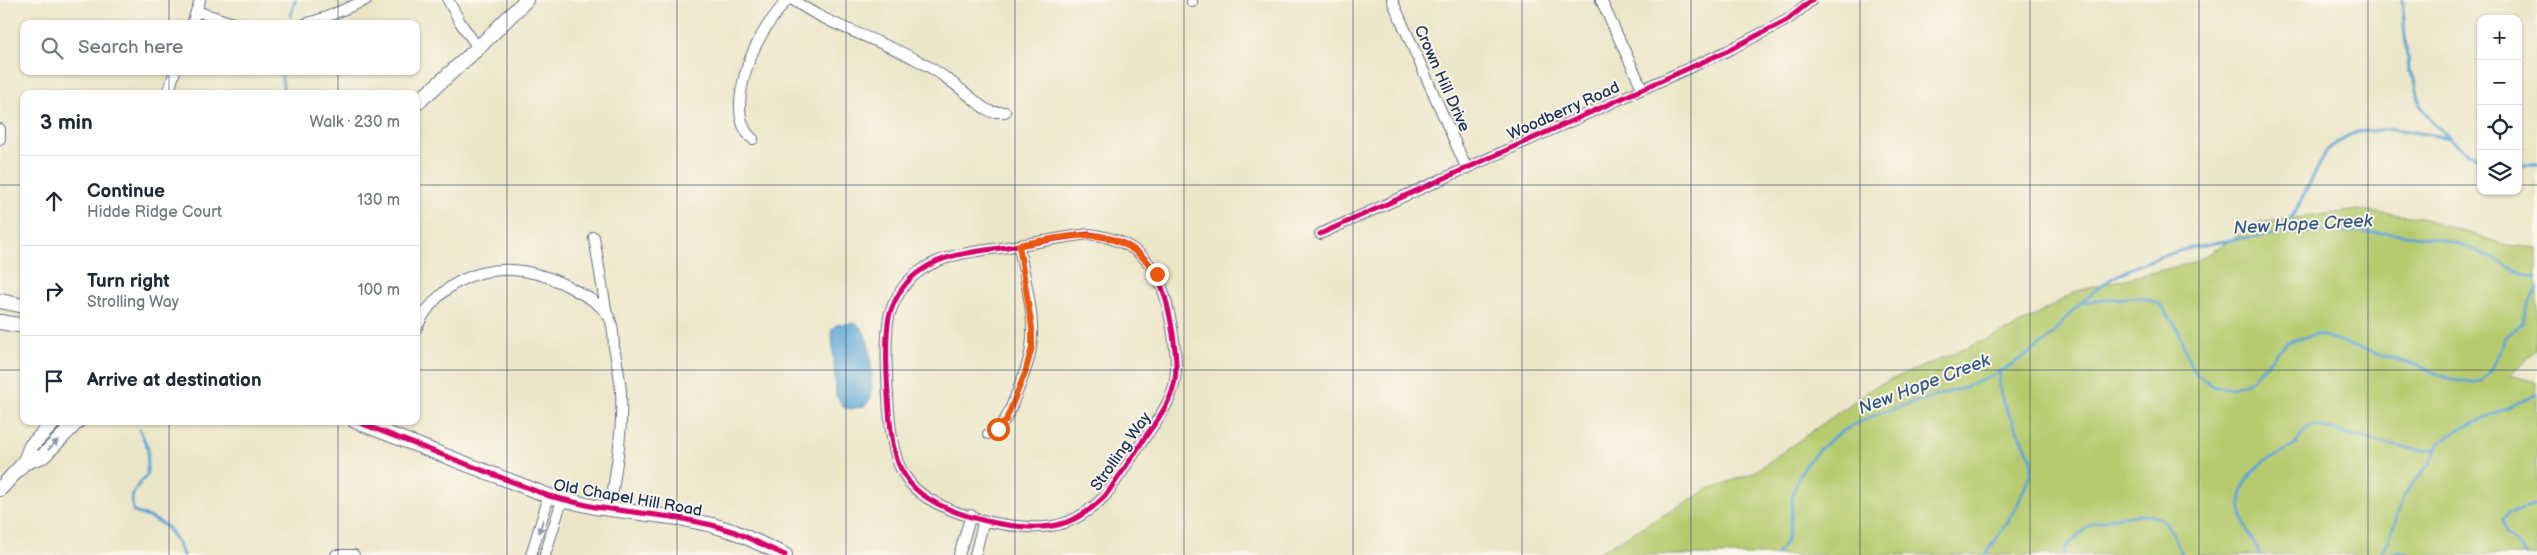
<!DOCTYPE html>
<meta charset="utf-8">
<style>
:root{--surface:#fff;--page:#f2f2f3;--text:#1f2937;--muted:#747a83;--line:#e0e1e3}
body{margin:0;font-family:"Balsamiq Sans",sans-serif;background:var(--page);color:var(--text)}
.controls{position:absolute;right:15px;top:15px;display:grid;overflow:hidden;border-radius:10px;box-shadow:0 1px 4px #0004}
.controls button{width:45px;height:45px;display:grid;place-items:center;padding:0;border:0;border-bottom:1px solid var(--line);background:var(--surface);color:var(--text);font:25px sans-serif}
.stop{position:absolute;width:15px;height:15px;margin:-11px;border:4px solid #ea580c;border-radius:50%;background:#fff}
.stop.end{background:#ea580c;border-color:#fff;box-shadow:0 1px 5px #0008}
.list{margin:0;padding:0;list-style:none}
h2{display:flex;justify-content:space-between;align-items:center;height:65px;margin:0;padding:0 20px;font-size:21px}
h2 small{font-size:16px;font-weight:400;color:var(--muted)}
.list li{display:grid;grid-template-columns:32px 1fr auto;gap:15px;align-items:center;box-sizing:border-box;height:90px;padding:0 20px;border-top:1px solid var(--line)}
.list b{display:block;font-size:19px;white-space:nowrap}
.list p{margin:0;font-size:16px;white-space:nowrap;color:var(--muted)}
.list em{font-size:16px;font-style:normal;color:var(--muted)}
.icon{flex:none;width:28px;height:28px;fill:none;stroke:currentColor;stroke-width:2;stroke-linecap:round;stroke-linejoin:round}
.map{position:relative;flex:none;width:2537px;height:555px;overflow:hidden}
.search{position:absolute;background:var(--surface);box-shadow:0 1px 4px #0004;left:20px;top:20px;width:400px;height:55px;display:flex;align-items:center;gap:12px;box-sizing:border-box;padding:0 18px;border-radius:10px;color:var(--muted);font-size:19px}
.panel{position:absolute;background:var(--surface);box-shadow:0 1px 4px #0004;left:20px;top:90px;width:400px;height:335px;border-radius:10px}
.map>svg:first-child{display:block}
.green{fill:#b7cb6e;stroke:#697d66}
.water{fill:#5ba5d3;stroke:#3b6a98}
.lines{fill:none;stroke-linecap:round;stroke-linejoin:round}
.stream{stroke:#5ba5d3;stroke-width:3}
.street-casing{stroke:#646f83;stroke-width:12}
.secondary-casing{stroke:#646f83;stroke-width:16}
.street{stroke:#fff;stroke-width:10}
.secondary{stroke:#fff;stroke-width:14}
.cycleway-casing{stroke:#fbf7ec;stroke-width:8}
.cycleway{stroke:#d6006c;stroke-width:5}
.oneway{fill:#8d97ae}
.route{stroke:#ea580c;stroke-width:6}
.grid{fill:none;stroke:#1b2f5e;stroke-width:1;stroke-opacity:0.55}
.labels{text-anchor:middle;stroke-width:4;stroke-linejoin:round;paint-order:stroke}
.street-label{font-size:16px;fill:#1b2f5e;stroke:#fbf7ec}
.water-label{font-size:18px;font-style:italic;fill:#315887;stroke:#fbf7ec}
</style>
<div class="map">
<svg width="2537" height="555" viewBox="0 0 2537 555">
<rect width="100%" height="100%" fill="#fbf7ec"/>
<filter id="ink" filterUnits="userSpaceOnUse"><feTurbulence type="fractalNoise" baseFrequency=".02" numOctaves="2"/><feDisplacementMap in="SourceGraphic" scale="10" xChannelSelector="R" yChannelSelector="G"/><feConvolveMatrix kernelMatrix="1 2 1 2 8 2 1 2 1" color-interpolation-filters="sRGB"/></filter>
<filter id="wash" filterUnits="userSpaceOnUse"><feTurbulence type="fractalNoise" baseFrequency=".0096" numOctaves="4" result="noise"/><feDisplacementMap in="SourceGraphic" scale="20" xChannelSelector="R" yChannelSelector="G"/><feGaussianBlur stdDeviation="1.12" result="paint"/><feColorMatrix in="noise" values="0 0 0 0 0 0 0 0 0 0 0 0 0 0 0 0 0 1.4 0 .05"/><feComposite in="paint" operator="in"/></filter>
<g filter="url(#wash)">
<rect width="100%" height="100%" fill="#ece6c9"/>
<path class="green" d="M2358 210 2418 217 2506 245 2537 248V350L2510 375 2537 382V555H1594L1709 489 1753 473 1876 386 2014 328 2077 291 2194 262 2259 223Z"/>
<path class="water" d="M854 323C874 330 872 379 871 398L865 406 851 409 843 407 836 395 832 335V329L836 325Z"/>
<g class="lines">
<path class="stream" d="M2402 0 2408 70 2415 79 2420 105 2435 125 2467 153 2481 158
M291 16 295 0
M281 71 284 94
M2518 165H2537
M2276 235 2294 214 2327 150 2344 138 2356 132 2394 129 2450 138
M2085 302 2138 297 2159 303 2178 329 2190 364 2196 374 2215 387 2231 388 2252 380 2287 342 2317 334 2421 367 2452 380 2473 383 2481 380 2491 371 2506 337 2522 322 2527 307 2537 288
M140 430 148 449 147 475C136 487 128 495 134 512 164 522 170 525 183 555
M1776 555C1794 535 1790 520 1793 496 1796 478 1807 461 1820 449 1868 403 1936 404 1993 375 2013 364 2036 351 2053 334 2058 329 2062 322 2067 317 2082 301 2101 284 2120 274 2202 229 2368 221 2458 244 2485 251 2509 271 2537 278
M1986 555 2016 508 2030 475 2032 459 2003 402 1999 386 2000 370
M2064 555 2065 548 2091 524 2119 516 2149 515 2162 519 2173 533 2182 555
M2261 555C2243 527 2227 493 2259 466 2269 458 2281 453 2292 446 2302 440 2301 426 2317 426 2324 426 2332 431 2339 432 2372 438 2403 453 2436 449
M2380 555 2389 540 2404 495 2430 463 2440 443 2456 431 2537 394
M2385 555 2399 552 2412 555
M2526 555 2505 533 2502 520 2508 513 2537 505"/>
</g>
</g>
<g filter="url(#ink)">
<g class="lines">
<g class="street-casing">
<path id="street" d="M448 0 460 22 478 48
M793 0C830 26 875 38 915 59 941 72 962 90 984 108L992 112H1005
M1392 0 1466 167
M1601 0 1642 88
M1192 2V0
M196 11 236 24
M192 24 200 0
M305 24 324 18 366 0
M168 94 175 71
M0 129V139
M753 139C727 118 746 62 760 38 767 24 777 12 787 0
M1089 234C1151 242 1164 278 1173 334 1176 355 1179 377 1170 397 1165 410 1156 422 1148 433 1134 454 1120 476 1105 496 1092 509 1076 521 1057 525 1019 534 934 514 910 483 904 475 898 466 896 456 888 431 883 338 890 313 896 296 905 281 920 271 946 252 983 251 1014 246 1039 242 1064 237 1089 234Z
M1320 234 1727 51 1787 20 1812 0
M594 237 607 315
M416 329C446 266 512 255 571 288 586 296 600 303 609 317 614 325 613 338 614 347 617 362 620 377 621 392 623 432 616 470 610 509
M988 434C1006 426 1009 412 1016 395 1022 380 1029 364 1031 348 1036 315 1024 278 1019 245
M336 555H354
M531 555 549 496
M545 555 562 500
M959 555 971 515
M975 555 984 520"/>
</g>
<g class="secondary-casing">
<path id="secondary" d="M416 104 478 48 526 0
M0 301 24 306
M0 322 24 326
M355 421 549 496 595 507 679 518 712 525 735 532 785 555
M24 463 43 456 78 421
M0 489 24 463 31 446 55 421"/>
</g>
<use href="#street" class="street"/>
<use href="#secondary" class="secondary"/>
<g class="cycleway-casing">
<path id="cycleway" d="M1089 234C1151 242 1164 278 1173 334 1176 355 1179 377 1170 397 1165 410 1156 422 1148 433 1134 454 1120 476 1105 496 1092 509 1076 521 1057 525 1019 534 934 514 910 483 904 475 898 466 896 456 888 431 883 338 890 313 896 296 905 281 920 271 946 252 983 251 1014 246 1039 242 1064 237 1089 234Z
M1320 234 1727 51 1787 20 1812 0
M355 421 549 496 595 507 679 518 712 525 735 532 785 555"/>
</g>
<use href="#cycleway" class="cycleway"/>
</g>
<defs><path id="oneway-solid" d="M-6-.8H1V-3.2L6.5 0L1 3.2V.8H-6Z" transform="scale(1.25)"/></defs>
<g class="oneway">
<use href="#oneway-solid" transform="translate(53 445) rotate(-45)"/>
<use href="#oneway-solid" transform="translate(541 526) rotate(107)"/>
</g>
</g>
<g class="lines" filter="url(#ink)">
<path class="route" d="M998 429 1006 420 1025 373 1032 347V328L1019 245C1074 235 1119 221 1157 274"/>
</g>
<path class="grid" d="M169 0V24M338 0V24M507 0V555M677 0V555M846 0V555M1015 0V555M1184 0V555M1353 0V555M1522 0V555M1691 0V555M1860 0V555M2030 0V555M2199 0V555M2368 0V555M169 71V94M338 71V94M0 185H24M416 185H2481M2518 185H2537M0 370H24M416 370H2537M169 421V555M338 421V555"/>
<g class="labels">
<g class="street-label">
<text transform="translate(1443 78) rotate(66)" y="6">Crown Hill Drive</text>
<text transform="translate(1563 110) rotate(-24)" y="6">Woodberry Road</text>
<text transform="translate(1120 451) rotate(-55)" y="6">Strolling Way</text>
<text transform="translate(628 497) rotate(10)" y="6">Old Chapel Hill Road</text>
</g>
<g class="water-label">
<text transform="translate(2303 224) rotate(-3)" y="6">New Hope Creek</text>
<text transform="translate(1924 384) rotate(-21)" y="6">New Hope Creek</text>
</g>
</g>
</svg>
<div class="controls">
<button>+</button>
<button>−</button>
<button><svg class="icon" aria-label="locate" viewBox="0 0 24 24"><circle cx="12" cy="12" r="6"/><path d="M12 2v4M12 18v4M2 12h4M18 12h4"/></svg></button>
<button><svg class="icon" aria-label="layers" viewBox="0 0 24 24"><path d="M12 4l9 5-9 5-9-5zM3 14l9 5 9-5"/></svg></button>
</div>
<div class="stop" style="left:998px;top:429px"></div>
<div class="stop end" style="left:1157px;top:274px"></div>
<div class="search"><svg class="icon" aria-label="search" viewBox="0 0 24 24"><circle cx="10" cy="10" r="6"/><path d="M15 15l6 6"/></svg>Search here</div>
<section class="panel">
<h2>3 min<small>Walk · 230 m</small></h2>
<ul class="list">
<li><svg class="icon" aria-label="ahead" viewBox="0 0 24 24"><path d="M12 20V5M6 11l6-6 6 6"/></svg><div><b>Continue</b><p>Hidde Ridge Court</p></div><em>130 m</em></li>
<li><svg class="icon" aria-label="right" viewBox="0 0 24 24"><path d="M7 20v-9h11M14 6l5 5-5 5"/></svg><div><b>Turn right</b><p>Strolling Way</p></div><em>100 m</em></li>
<li><svg class="icon" aria-label="arrive" viewBox="0 0 24 24"><path d="M6 21V4h12l-3 4 3 4H6"/></svg><div><b>Arrive at destination</b></div></li>
</ul>
</section>
</div>
